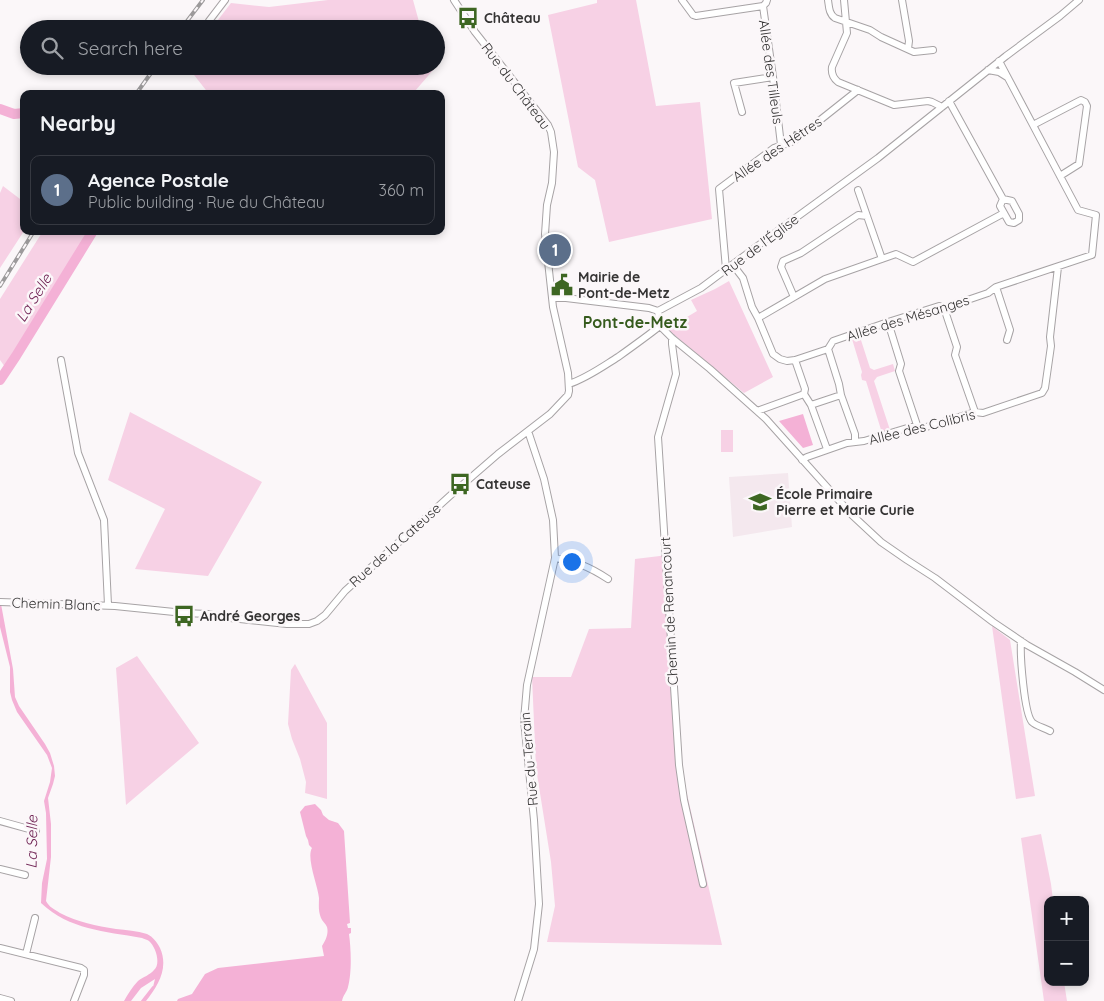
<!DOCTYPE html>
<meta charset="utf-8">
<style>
:root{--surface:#171b24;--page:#242831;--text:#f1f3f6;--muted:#9ea1a6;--line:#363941;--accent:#a0b497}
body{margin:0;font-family:Quicksand,sans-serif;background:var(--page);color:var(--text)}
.controls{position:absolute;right:15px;bottom:15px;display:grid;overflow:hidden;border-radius:10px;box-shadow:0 2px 8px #0003}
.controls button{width:45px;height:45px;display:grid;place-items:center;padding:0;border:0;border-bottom:1px solid var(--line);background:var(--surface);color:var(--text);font:25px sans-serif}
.you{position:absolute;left:571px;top:561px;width:18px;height:18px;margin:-12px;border:4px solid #fff;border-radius:50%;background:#1a73e8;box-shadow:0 0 0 8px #1a73e833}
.badge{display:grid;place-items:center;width:32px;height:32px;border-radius:50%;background:var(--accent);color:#fff;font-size:16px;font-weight:700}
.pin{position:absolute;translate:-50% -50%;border:2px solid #fff;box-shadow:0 1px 5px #0006}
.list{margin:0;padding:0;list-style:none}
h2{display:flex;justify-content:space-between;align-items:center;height:65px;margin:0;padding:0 20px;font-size:21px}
h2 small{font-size:16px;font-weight:400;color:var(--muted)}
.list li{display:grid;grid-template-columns:32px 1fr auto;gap:15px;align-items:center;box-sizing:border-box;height:70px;margin:0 10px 10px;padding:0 10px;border:1px solid var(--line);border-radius:10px}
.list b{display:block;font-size:19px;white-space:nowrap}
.list p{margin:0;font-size:16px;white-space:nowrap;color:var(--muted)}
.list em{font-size:16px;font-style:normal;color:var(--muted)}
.icon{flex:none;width:28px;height:28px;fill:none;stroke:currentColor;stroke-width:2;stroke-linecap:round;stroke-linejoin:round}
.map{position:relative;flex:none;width:1104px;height:1001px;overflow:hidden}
.search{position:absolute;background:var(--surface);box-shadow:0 2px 8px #0003;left:20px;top:20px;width:425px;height:55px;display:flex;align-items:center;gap:12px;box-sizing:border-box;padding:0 18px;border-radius:28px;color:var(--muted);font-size:19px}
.panel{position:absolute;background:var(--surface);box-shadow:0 2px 8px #0003;left:20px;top:90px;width:425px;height:145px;border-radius:10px}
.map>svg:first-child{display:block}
.built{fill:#f4e8ee}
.green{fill:#f7d1e5}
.water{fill:#f4b1d6}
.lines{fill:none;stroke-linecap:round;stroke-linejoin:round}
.stream{stroke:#f4b1d6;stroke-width:2}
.river{stroke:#f4b1d6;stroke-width:10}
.street-casing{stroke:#a7a3a5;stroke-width:8}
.street{stroke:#fff;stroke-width:6}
.rail-casing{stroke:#9c9a9b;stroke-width:4}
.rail{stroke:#fbf7f9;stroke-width:2;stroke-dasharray:5.5;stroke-linecap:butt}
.labels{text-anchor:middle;stroke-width:5;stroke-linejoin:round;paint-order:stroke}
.poi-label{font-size:14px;font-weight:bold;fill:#353434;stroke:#fbf7f9;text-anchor:start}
.street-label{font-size:14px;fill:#353434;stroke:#fbf7f9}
.water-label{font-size:15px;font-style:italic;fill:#722757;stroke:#fbf7f9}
.quarter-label{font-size:16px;font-weight:bold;fill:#365b1d;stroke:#fbf7f9}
</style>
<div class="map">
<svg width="1104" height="1001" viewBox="0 0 1104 1001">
<rect width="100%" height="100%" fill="#fbf7f9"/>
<path class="built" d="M788 473 792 527 733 537 729 477Z"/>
<path class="green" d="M328 0H413L421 29H211L231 3 269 7Z
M597 0H636L656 106 700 102 712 219 609 242 595 180 578 167 548 15 597 3Z
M187 66H433L434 69 415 91 409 94H209Z
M3 186 24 202V231L0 268V193Z
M43 231H89L5 367 0 360V299Z
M729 281 773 377 744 393 667 329 697 311 691 300 715 289Z
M860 337 870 368 874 370 893 364 895 371 877 377 874 381 890 430 882 433 866 381 862 380 861 375 862 372 852 339Z
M130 412 262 482 208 576 135 569 165 509 108 480Z
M721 430H733V452H721Z
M668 555 683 777 722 945 547 942 555 906 551 862 536 768 532 677H571L589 629 631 628 635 559Z
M992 626 1010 640 1035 796 1016 799Z
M137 656 199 743 126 805 116 668Z
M295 664 327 723V799L305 793 306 782 300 759 292 739 288 724 291 670Z
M1041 834 1051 884 1053 900H1048V982H1064L1067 1001H1044L1021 838Z"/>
<path class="water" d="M803 414 813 445 803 448 779 421Z
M0 604H1L13 669 15 697 19 706 45 744 50 753 54 766 55 776 53 784 48 798 51 824V857L46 901C49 907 54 909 60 913 78 922 96 926 116 929 126 930 137 931 147 934 153 937 157 942 160 948 169 968 158 986 146 1001H142L153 987 155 979 141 988 131 1001H124C128 994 132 987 138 981 143 977 150 975 154 970 161 964 156 947 149 941 148 940 144 939 142 938 104 931 70 930 41 903L42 883 47 859 46 813 44 801 50 782 52 768 47 755 17 712 12 700 10 692V667L0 627Z
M315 804 321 810 323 815 329 820 338 823 344 831 350 923 347 924 348 928H351V933L349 934C351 948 352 973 348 987 347 992 343 995 342 1001H177L178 999 192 994 205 974 218 968 324 956 322 946C325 941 329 934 327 927 326 924 322 921 321 918 318 911 319 905 319 898 318 886 306 858 312 848L309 845 308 840 306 836 300 812 305 806Z"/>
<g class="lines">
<path class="stream" d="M142 1001 153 987"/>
<path class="river" d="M0 109 14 114 24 113
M0 380 16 356 93 231"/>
<g class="street-casing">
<path id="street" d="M682 0 693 15 696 16 763 6
M767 0 766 3 763 6 773 77 781 145
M828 0C829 7 829 14 835 18L870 30 881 37 914 52 933 50
M844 0 847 33 832 67C831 74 833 78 838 82L894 105 928 101 932 102 942 107
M902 0 909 41 908 49
M209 21 225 0
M988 70 999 72 1007 77
M949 101 1003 199 1000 206 1009 222 1014 223 1019 220V214L1012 201 1003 199
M742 112 734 83 773 77
M1033 125 1081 100 1085 102 1087 106 1079 164 1060 176
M858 190 867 216
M733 265 743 278 752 307 758 318 773 354 780 359 787 361 795 360 828 349 833 341 888 322 939 306 944 308 988 293 996 287 1092 255 1096 215 1078 210 999 61
M726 269 719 189 774 148C781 145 789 144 795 140L858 90
M996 287 1010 330 1007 340
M794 297 781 267 783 261 801 253 858 215 867 216 882 259
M552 298H566L649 308 658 311 701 288 783 227 878 158 1006 56 1060 16 1079 0
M944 308 957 347 955 355 975 412
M658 311 660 326 672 338 710 369 766 419 852 515 881 542 907 560 935 578 993 622 1027 645 1075 672 1104 690
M758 318 825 279 896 254 913 262 1004 213
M888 322 901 364 899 371 917 425
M672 338V344L676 374 658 437 679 765 684 800 703 884
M828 349 839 384 841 395 855 434V442
M61 360 78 453 104 520 108 605
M795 360 805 389 804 394 811 405 827 449
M569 384C587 378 602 367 618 357 632 347 646 337 660 326
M811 405 841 395
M757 411 804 394
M802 460 807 457 847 443 864 441 917 425 923 428 975 412 983 413 1042 393 1045 388 1051 346 1050 337 1058 267
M555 558C574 560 593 569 608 579
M0 602 115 606 184 613 208 614 221 617 287 624H309L317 621 325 615 345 591 453 493 498 454 550 414 568 395 569 391 568 373 553 307 545 234 547 205 552 183 554 152 551 132 548 125 475 32 454 0
M1021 641C1020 655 1024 713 1032 722 1036 726 1045 728 1050 731
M0 821 36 831
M0 869 25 875
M0 948 81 968 84 970V975L74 1001
M26 954 35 918
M0 998 11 1001
M518 1001 534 949 539 904 534 820 524 720 527 685 555 558 553 520 544 479 529 434 528 432"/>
</g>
<use href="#street" class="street"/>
<g class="rail-casing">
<path id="rail" d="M181 29 203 0
M136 94 156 66
M0 286 34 231"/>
</g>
<use href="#rail" class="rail"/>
</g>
<defs>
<g id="bus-bare" transform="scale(1.725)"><path d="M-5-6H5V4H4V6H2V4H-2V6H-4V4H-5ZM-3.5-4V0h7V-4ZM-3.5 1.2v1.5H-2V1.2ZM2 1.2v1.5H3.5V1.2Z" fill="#3d6622" stroke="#fbf7f9" stroke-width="2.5" paint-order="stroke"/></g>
<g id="civic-bare" transform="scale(1.725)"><path d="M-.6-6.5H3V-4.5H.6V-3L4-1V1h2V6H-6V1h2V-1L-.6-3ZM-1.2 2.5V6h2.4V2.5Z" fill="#3d6622" stroke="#fbf7f9" stroke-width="2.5" paint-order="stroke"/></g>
<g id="school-bare" transform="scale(1.725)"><path d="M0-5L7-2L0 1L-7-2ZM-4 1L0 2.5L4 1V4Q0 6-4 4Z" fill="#3d6622" stroke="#fbf7f9" stroke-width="2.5" paint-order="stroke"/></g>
</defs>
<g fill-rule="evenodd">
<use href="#bus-bare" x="468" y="18"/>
<use href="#civic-bare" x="562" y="285"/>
<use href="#bus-bare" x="460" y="484"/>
<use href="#school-bare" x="760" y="502"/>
<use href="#bus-bare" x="184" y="616"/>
</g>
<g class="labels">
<g class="poi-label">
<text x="484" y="23">Château</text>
<text x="578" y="282">Mairie de<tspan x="578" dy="16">Pont-de-Metz</tspan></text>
<text x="476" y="489">Cateuse</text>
<text x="776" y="499">École Primaire<tspan x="776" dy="16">Pierre et Marie Curie</tspan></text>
<text x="200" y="621">André Georges</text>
</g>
<g class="street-label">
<text transform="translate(771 72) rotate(82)" y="5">Allée des Tilleuls</text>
<text transform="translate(516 86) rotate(53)" y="5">Rue du Château</text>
<text transform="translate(777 149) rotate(-34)" y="5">Allée des Hêtres</text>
<text transform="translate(760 245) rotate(-37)" y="5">Rue de l'Église</text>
<text transform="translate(908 318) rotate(-17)" y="5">Allée des Mésanges</text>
<text transform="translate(922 427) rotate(-14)" y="5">Allée des Colibris</text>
<text transform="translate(395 545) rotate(-42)" y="5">Rue de la Cateuse</text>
<text transform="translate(56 604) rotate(2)" y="5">Chemin Blanc</text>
<text transform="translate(669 611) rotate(-93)" y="5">Chemin de Renancourt</text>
<text transform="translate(529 759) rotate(-95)" y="5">Rue du Terrain</text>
</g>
<g class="water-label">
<text transform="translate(34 298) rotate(-58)" y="5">La Selle</text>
<text transform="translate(32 842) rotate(-89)" y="5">La Selle</text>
</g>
<g class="quarter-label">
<text x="635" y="328">Pont-de-Metz</text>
</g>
</g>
</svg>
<div class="controls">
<button>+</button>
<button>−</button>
</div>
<div class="you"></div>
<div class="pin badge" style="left:555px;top:250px;background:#5c6f8a">1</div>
<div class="search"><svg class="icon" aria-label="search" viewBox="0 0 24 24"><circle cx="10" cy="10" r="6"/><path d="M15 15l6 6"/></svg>Search here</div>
<section class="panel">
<h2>Nearby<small></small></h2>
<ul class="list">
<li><span class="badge" style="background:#5c6f8a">1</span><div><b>Agence Postale</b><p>Public building · Rue du Château</p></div><em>360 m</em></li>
</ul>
</section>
</div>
